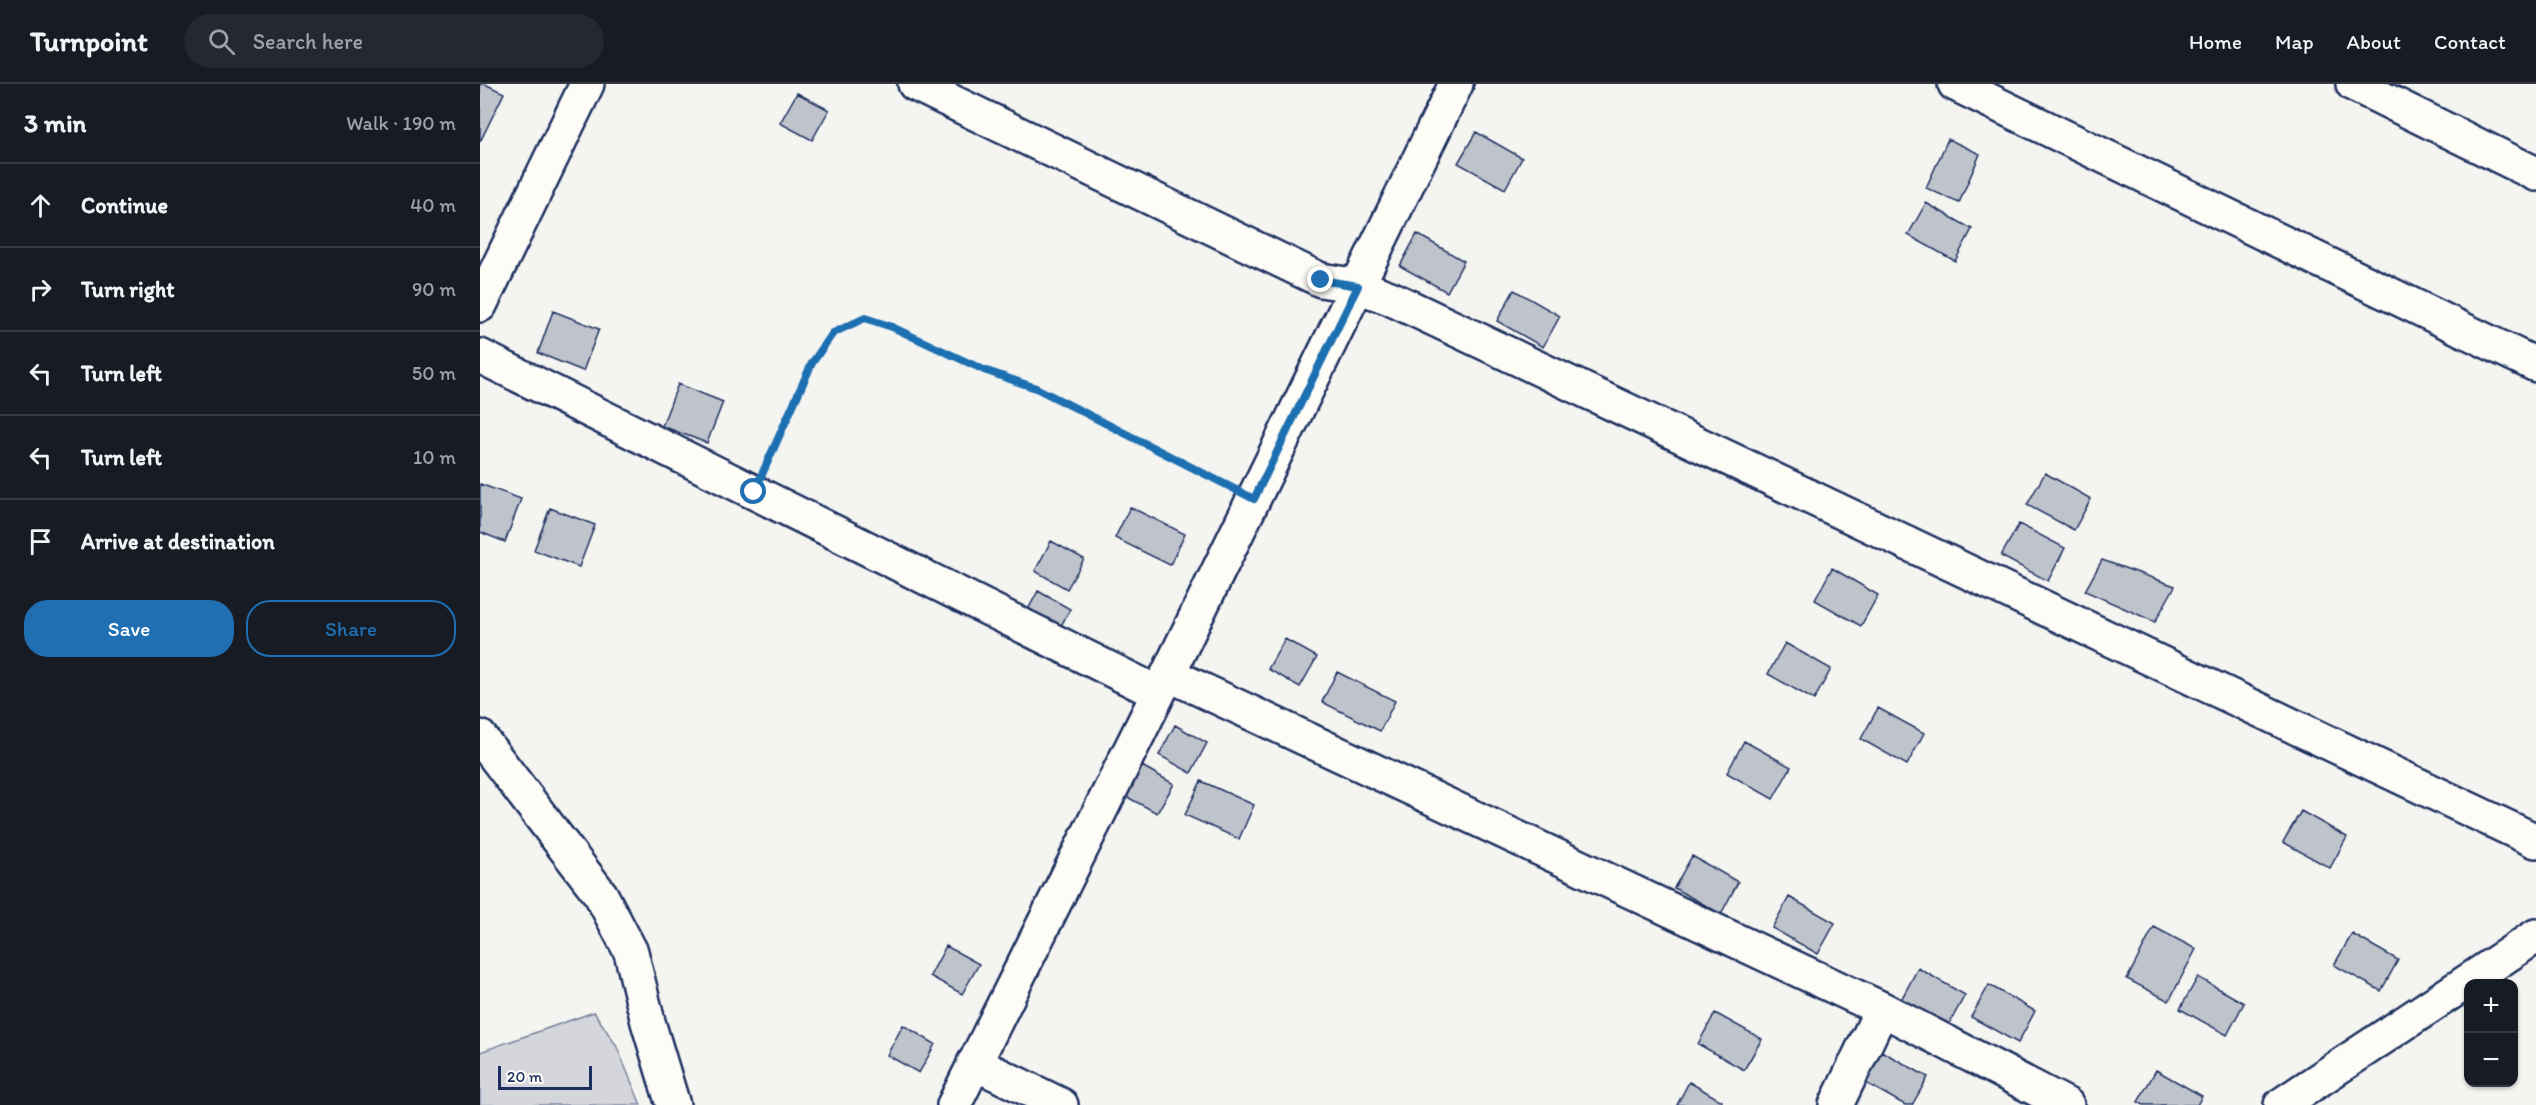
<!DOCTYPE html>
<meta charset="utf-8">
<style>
:root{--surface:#171b24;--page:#242831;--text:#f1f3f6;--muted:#9ea1a6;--line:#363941;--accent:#1f6fb2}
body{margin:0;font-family:Itim,sans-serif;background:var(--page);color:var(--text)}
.controls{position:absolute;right:18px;bottom:18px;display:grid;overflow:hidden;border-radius:12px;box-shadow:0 2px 4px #0004}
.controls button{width:54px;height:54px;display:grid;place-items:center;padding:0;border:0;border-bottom:2px solid var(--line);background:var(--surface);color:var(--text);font:30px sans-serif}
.scale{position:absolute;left:18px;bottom:15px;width:94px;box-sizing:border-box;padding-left:6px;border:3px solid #1b2f5e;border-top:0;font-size:16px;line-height:21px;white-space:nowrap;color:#1b2f5e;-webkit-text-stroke:4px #fdfcf7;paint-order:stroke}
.stop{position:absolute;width:18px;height:18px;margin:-14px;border:4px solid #1f6fb2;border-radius:50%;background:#fff}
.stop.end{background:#1f6fb2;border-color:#fff;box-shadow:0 2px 6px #0008}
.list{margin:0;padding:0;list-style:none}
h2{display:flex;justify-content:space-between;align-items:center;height:78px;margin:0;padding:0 24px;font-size:26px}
h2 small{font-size:20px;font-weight:400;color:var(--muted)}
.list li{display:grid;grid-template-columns:39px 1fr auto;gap:18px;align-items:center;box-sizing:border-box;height:84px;padding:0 24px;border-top:2px solid var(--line)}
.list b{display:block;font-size:22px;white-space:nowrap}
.list em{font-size:20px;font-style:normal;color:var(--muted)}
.actions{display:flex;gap:12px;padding:18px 24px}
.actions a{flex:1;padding:14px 0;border:2px solid var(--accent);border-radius:24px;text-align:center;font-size:21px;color:var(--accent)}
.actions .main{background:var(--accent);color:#fff}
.icon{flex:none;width:33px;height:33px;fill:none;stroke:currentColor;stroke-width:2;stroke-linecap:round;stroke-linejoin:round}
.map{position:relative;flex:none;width:2056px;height:1021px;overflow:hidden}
header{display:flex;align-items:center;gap:36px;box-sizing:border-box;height:84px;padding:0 30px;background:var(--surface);border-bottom:2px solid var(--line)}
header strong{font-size:28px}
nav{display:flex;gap:33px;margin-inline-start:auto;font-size:21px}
.search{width:420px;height:54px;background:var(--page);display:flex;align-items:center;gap:15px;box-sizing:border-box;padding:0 21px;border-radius:33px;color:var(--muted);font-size:22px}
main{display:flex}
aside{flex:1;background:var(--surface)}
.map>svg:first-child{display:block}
.green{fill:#d4d6db;stroke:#78829c;stroke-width:1.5}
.building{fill:#bfc3cc;stroke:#1b2f5e;stroke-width:1.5}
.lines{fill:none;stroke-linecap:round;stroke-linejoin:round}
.minor-casing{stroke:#1b2f5e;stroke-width:38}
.path{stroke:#1b2f5e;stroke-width:4;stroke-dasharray:4.5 4.5;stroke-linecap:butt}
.minor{stroke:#fdfcf7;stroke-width:33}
.route{stroke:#1f6fb2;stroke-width:8}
</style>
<header>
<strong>Turnpoint</strong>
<div class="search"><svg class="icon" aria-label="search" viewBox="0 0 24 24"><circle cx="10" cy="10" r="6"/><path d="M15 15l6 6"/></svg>Search here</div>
<nav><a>Home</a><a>Map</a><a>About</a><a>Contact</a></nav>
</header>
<main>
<aside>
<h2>3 min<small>Walk · 190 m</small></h2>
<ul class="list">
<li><svg class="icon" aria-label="ahead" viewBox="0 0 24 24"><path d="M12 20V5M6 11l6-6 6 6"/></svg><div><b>Continue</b></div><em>40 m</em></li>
<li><svg class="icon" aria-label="right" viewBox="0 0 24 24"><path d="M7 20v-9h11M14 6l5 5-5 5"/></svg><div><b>Turn right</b></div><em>90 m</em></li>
<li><svg class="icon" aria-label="left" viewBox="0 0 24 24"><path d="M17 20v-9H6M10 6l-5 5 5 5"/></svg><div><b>Turn left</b></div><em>50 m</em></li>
<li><svg class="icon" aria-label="left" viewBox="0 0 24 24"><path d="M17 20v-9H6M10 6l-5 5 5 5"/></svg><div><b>Turn left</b></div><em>10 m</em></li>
<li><svg class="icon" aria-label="arrive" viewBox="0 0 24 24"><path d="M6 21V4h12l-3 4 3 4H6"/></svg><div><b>Arrive at destination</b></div></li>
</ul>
<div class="actions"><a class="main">Save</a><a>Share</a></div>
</aside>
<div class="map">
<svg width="2056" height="1021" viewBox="0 0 2056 1021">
<rect width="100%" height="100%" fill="#f4f4f1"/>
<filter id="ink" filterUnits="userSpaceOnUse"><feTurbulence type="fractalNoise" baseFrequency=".0167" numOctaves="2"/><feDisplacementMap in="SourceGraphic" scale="12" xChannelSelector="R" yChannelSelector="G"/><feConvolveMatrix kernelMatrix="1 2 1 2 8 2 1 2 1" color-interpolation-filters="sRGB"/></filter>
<g filter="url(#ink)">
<path class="green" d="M114 928 136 961 161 1021H0V968Z"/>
<path class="building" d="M0 0H5L24 9 0 58Z
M317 9 349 26 332 56 300 39Z
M996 48 1042 74 1025 105 978 79Z
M1468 55 1500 70 1479 119 1446 104Z
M1446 119 1492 145 1475 177 1428 151Z
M937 150 984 177 967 208 920 182Z
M1034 206 1080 232 1063 263 1017 237Z
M73 227 119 245 103 287 58 269Z
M198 300 243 318 227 359 182 342Z
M1565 389 1611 415 1594 446 1547 421Z
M0 400 41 415 25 458 0 448Z
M650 423 705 450 690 481 635 454Z
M70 424 115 441 99 483 54 466Z
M1539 440 1585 464 1568 497 1521 472Z
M571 457 604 475 587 505 555 487Z
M1622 476 1695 502 1675 538 1605 507Z
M1352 484 1398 511 1381 542 1335 516Z
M558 507 590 525 574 555 542 537Z
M805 555 837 573 820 603 788 585Z
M1305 559 1351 585 1334 616 1288 590Z
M857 588 915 617 900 647 842 618Z
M1398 624 1444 649 1427 681 1381 655Z
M695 641 727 659 711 689 679 671Z
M1264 657 1311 683 1293 715 1247 689Z
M662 682 694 700 677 729 645 712Z
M721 697 774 721 759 755 705 731Z
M1821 727 1867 753 1850 784 1803 758Z
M1212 772 1258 798 1241 830 1194 804Z
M1309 813 1355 839 1338 870 1292 844Z
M1674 843 1716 865 1689 917 1647 895Z
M1872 850 1918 876 1901 907 1854 881Z
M466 862 499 880 482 910 450 892Z
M1438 884 1485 911 1468 942 1421 916Z
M1718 893 1764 919 1747 951 1700 925Z
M1509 901 1555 927 1538 959 1491 933Z
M1235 929 1282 955 1264 986 1218 960Z
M423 941 455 960 439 989 407 971Z
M1401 967 1448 993 1432 1021H1425L1384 998Z
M1676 986 1722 1012 1717 1021H1664L1658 1018Z
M1209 998 1242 1017 1240 1021H1197Z"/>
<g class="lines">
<g class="minor-casing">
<path id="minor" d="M435 0 841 196 878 202 910 214 2056 757
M1475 0 2056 281
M1873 0 2056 90
M0 221 107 0
M0 272 678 609
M688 590 1402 925 1587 1021
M0 653 121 811 151 868 168 938 193 1021
M494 979 581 1021
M474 1021 688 590 976 0
M1356 1021 1402 925
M1801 1021 2056 852"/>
</g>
<path class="path" d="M287 380 332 279 353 249 385 234 412 243 504 286 556 304 746 401"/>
<use href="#minor" class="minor"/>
</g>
</g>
<g class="lines" filter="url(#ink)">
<path class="route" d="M274 408 332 279 353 249 385 234 412 243 504 286 556 304 774 415 878 202 841 196"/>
</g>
</svg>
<div class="controls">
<button>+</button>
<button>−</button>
</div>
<div class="scale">20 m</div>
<div class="stop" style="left:274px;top:408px"></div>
<div class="stop end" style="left:841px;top:196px"></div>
</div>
</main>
